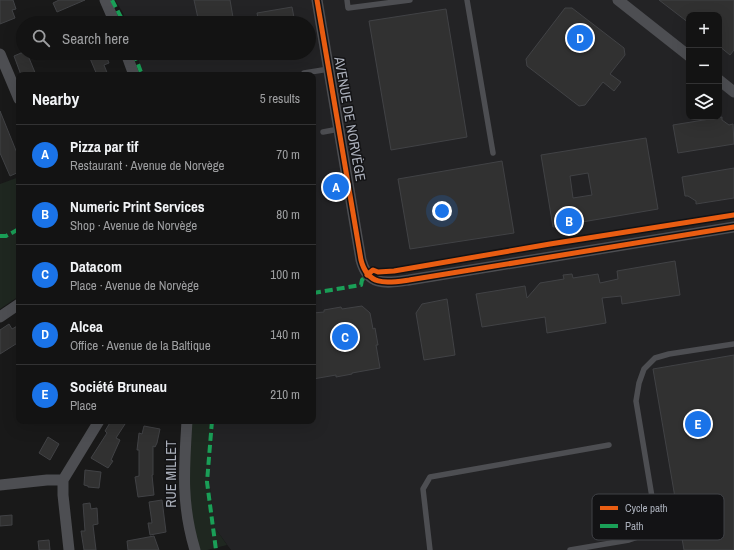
<!DOCTYPE html>
<meta charset="utf-8">
<style>
:root{--surface:#131313;--page:#202021;--text:#f1f3f6;--muted:#9d9ea0;--line:#323233;--accent:#1a73e8}
body{margin:0;font-family:"Archivo Narrow",sans-serif;background:var(--page);color:var(--text)}
.controls{position:absolute;right:12px;top:12px;display:grid;overflow:hidden;border-radius:8px;box-shadow:0 4px 16px #0002}
.controls button{width:36px;height:36px;display:grid;place-items:center;padding:0;border:0;border-bottom:1px solid var(--line);background:var(--surface);color:var(--text);font:20px sans-serif}
.you{position:absolute;left:442px;top:211px;width:14px;height:14px;margin:-10px;border:3px solid #fff;border-radius:50%;background:#1a73e8;box-shadow:0 0 0 6px #1a73e833}
.badge{display:grid;place-items:center;width:26px;height:26px;border-radius:50%;background:var(--accent);color:#fff;font-size:13px;font-weight:700}
.pin{position:absolute;translate:-50% -50%;border:2px solid #fff;box-shadow:0 1px 4px #0006}
.list{margin:0;padding:0;list-style:none}
h2{display:flex;justify-content:space-between;align-items:center;height:52px;margin:0;padding:0 16px;font-size:17px}
h2 small{font-size:13px;font-weight:400;color:var(--muted)}
.list li{display:grid;grid-template-columns:26px 1fr auto;gap:12px;align-items:center;box-sizing:border-box;height:60px;padding:0 16px;border-top:1px solid var(--line)}
.list b{display:block;font-size:15px;white-space:nowrap}
.list p{margin:0;font-size:13px;white-space:nowrap;color:var(--muted)}
.list em{font-size:13px;font-style:normal;color:var(--muted)}
.icon{flex:none;width:22px;height:22px;fill:none;stroke:currentColor;stroke-width:2;stroke-linecap:round;stroke-linejoin:round}
.map{position:relative;flex:none;width:734px;height:550px;overflow:hidden}
.search{position:absolute;background:var(--surface);box-shadow:0 4px 16px #0002;left:16px;top:16px;width:300px;height:44px;display:flex;align-items:center;gap:10px;box-sizing:border-box;padding:0 14px;border-radius:22px;color:var(--muted);font-size:15px}
.panel{position:absolute;background:var(--surface);box-shadow:0 4px 16px #0002;left:16px;top:72px;width:300px;height:352px;border-radius:8px}
.map>svg:first-child{display:block}
.built{fill:#232325;fill-rule:evenodd}
.green{fill:#1f2720}
.building{fill:#313131;stroke:#414245;fill-rule:evenodd}
.lines{fill:none;stroke-linecap:round;stroke-linejoin:round}
.service{stroke:#4d4e52;stroke-width:5.5}
.minor{stroke:#4d4e52;stroke-width:11}
.quiet{stroke:#1a9f57;stroke-width:4;stroke-dasharray:8 4;stroke-linecap:butt}
.cycleway-casing{stroke:#131315;stroke-width:8}
.cycleway{stroke:#e95d12;stroke-width:5}
.labels{text-anchor:middle;stroke-width:3;stroke-linejoin:round;paint-order:stroke}
.street-label{font-size:14px;fill:#aaafba;stroke:#131315}
.key{fill:#131315;stroke:#404247;stroke-width:1}
.key-label{font-size:11px;fill:#aaafba}
</style>
<div class="map">
<svg width="734" height="550" viewBox="0 0 734 550">
<rect width="100%" height="100%" fill="#191919"/>
<path class="built" d="M115 0H734V550H231L215 528 209 480 214 421H313V75H144L136 53H309V23H126L123 13ZM689 15H719V117H689Z"/>
<path class="green" d="M19 177V296L0 309V184Z
M190 421H214L209 480 215 528 227 545 207 550H199L187 497Z"/>
<path class="building" d="M0 0H13L16 9 12 10 15 18 0 24Z
M59 0H85L57 12 53 3Z
M194 0H230L234 23H199Z
M659 0H734V50L730 55 719 46V15H689V23Z
M292 7 295 23H259L257 13Z
M565 8H572L624 48 625 55 610 74 621 82 614 91 603 82 585 105 579 106 527 66 526 59Z
M446 9 467 137 391 150 369 21Z
M21 53H27L36 75H21L14 56Z
M97 53H105L109 63 104 65 108 75H97L89 56Z
M0 111 19 158V172L10 176 0 153Z
M722 117V120L729 125 733 124 734 144 678 153 673 125Z
M646 138 658 209 553 227 541 155ZM588 173 592 195 573 198 570 176Z
M502 161 514 233 410 249 398 179Z
M734 168V198L696 204V201L688 196H685L682 177Z
M675 261 680 295 622 304 621 296 602 298 606 323 547 333 545 317 482 327 476 294 525 286 527 298 540 283 564 279 563 275 572 274 573 278 598 274 600 283 618 279 617 271Z
M447 299 455 355 424 360 416 313 422 304Z
M362 306 370 313 373 329 375 328 378 345H376L380 368 352 373V374L336 377V375L313 379V313L324 312V310L341 307 342 309Z
M9 324 12 329 19 325V342L0 354V330Z
M734 355V550H684L653 369Z
M111 421H119L125 424 116 438 120 440 111 460 113 461 108 468 91 458 107 433 105 431Z
M144 426 160 429 157 443 155 447 153 446V475H152L154 495 138 497 135 477 139 476V450H137L139 433 142 434Z
M48 437 59 444 50 460 39 453Z
M85 470 101 472 99 488 88 487V486L84 485Z
M162 500 166 532 150 535 148 523H152L149 502Z
M90 503 91 509 97 508 98 524 93 525 96 550H84L81 531H85L83 504Z
M12 515V525L0 526V516Z
M154 536 159 550H128L127 541Z
M49 540 50 550H39L38 541Z"/>
<g class="lines">
<path class="service" d="M347 0 348 8 410 0
M467 0 493 153
M304 73 329 69
M323 132 339 129
M430 550 423 489 430 477 609 445
M570 550 629 540 644 535 653 524 654 509 636 401 639 383 644 369 655 358 669 354 734 344"/>
<path class="minor" d="M105 0 115 23
M317 0 361 260C368 287 387 283 409 280L734 227
M618 0 689 56
M126 53 134 75
M0 54 19 99
M719 80 734 92
M0 317 19 304
M187 421C184 468 181 504 195 550
M63 480V495L69 550
M63 480 99 421
M0 485 47 480H63"/>
<path class="quiet" d="M112 0 124 23
M134 53 142 75
M0 236H6L19 229
M313 293 361 285 362 280 367 275
M212 421 207 482 216 550"/>
<g class="cycleway-casing">
<path id="cycleway" d="M317 0 361 260C368 287 387 283 409 280L734 227
M367 275 373 270 378 272 394 271 550 244 734 215"/>
</g>
<use href="#cycleway" class="cycleway"/>
</g>
<g class="labels">
<g class="street-label">
<text transform="translate(350 119) rotate(80)" y="5">AVENUE DE NORVÈGE</text>
<text transform="translate(171 474) rotate(-90)" y="5">RUE MILLET</text>
</g>
</g>
<rect x="592" y="494" width="132" height="46" rx="6" class="key"/>
<rect x="600" y="506" width="18" height="4" fill="#e95d12"/>
<rect x="600" y="524" width="18" height="4" fill="#1a9f57"/>
<g class="key-label">
<text x="625" y="512">Cycle path</text>
<text x="625" y="530">Path</text>
</g>
</svg>
<div class="controls">
<button>+</button>
<button>−</button>
<button><svg class="icon" aria-label="layers" viewBox="0 0 24 24"><path d="M12 4l9 5-9 5-9-5zM3 14l9 5 9-5"/></svg></button>
</div>
<div class="you"></div>
<div class="pin badge" style="left:336px;top:187px">A</div>
<div class="pin badge" style="left:569px;top:221px">B</div>
<div class="pin badge" style="left:345px;top:337px">C</div>
<div class="pin badge" style="left:580px;top:38px">D</div>
<div class="pin badge" style="left:698px;top:424px">E</div>
<div class="search"><svg class="icon" aria-label="search" viewBox="0 0 24 24"><circle cx="10" cy="10" r="6"/><path d="M15 15l6 6"/></svg>Search here</div>
<section class="panel">
<h2>Nearby<small>5 results</small></h2>
<ul class="list">
<li><span class="badge">A</span><div><b>Pizza par tif</b><p>Restaurant · Avenue de Norvège</p></div><em>70 m</em></li>
<li><span class="badge">B</span><div><b>Numeric Print Services</b><p>Shop · Avenue de Norvège</p></div><em>80 m</em></li>
<li><span class="badge">C</span><div><b>Datacom</b><p>Place · Avenue de Norvège</p></div><em>100 m</em></li>
<li><span class="badge">D</span><div><b>Alcea</b><p>Office · Avenue de la Baltique</p></div><em>140 m</em></li>
<li><span class="badge">E</span><div><b>Société Bruneau</b><p>Place</p></div><em>210 m</em></li>
</ul>
</section>
</div>
